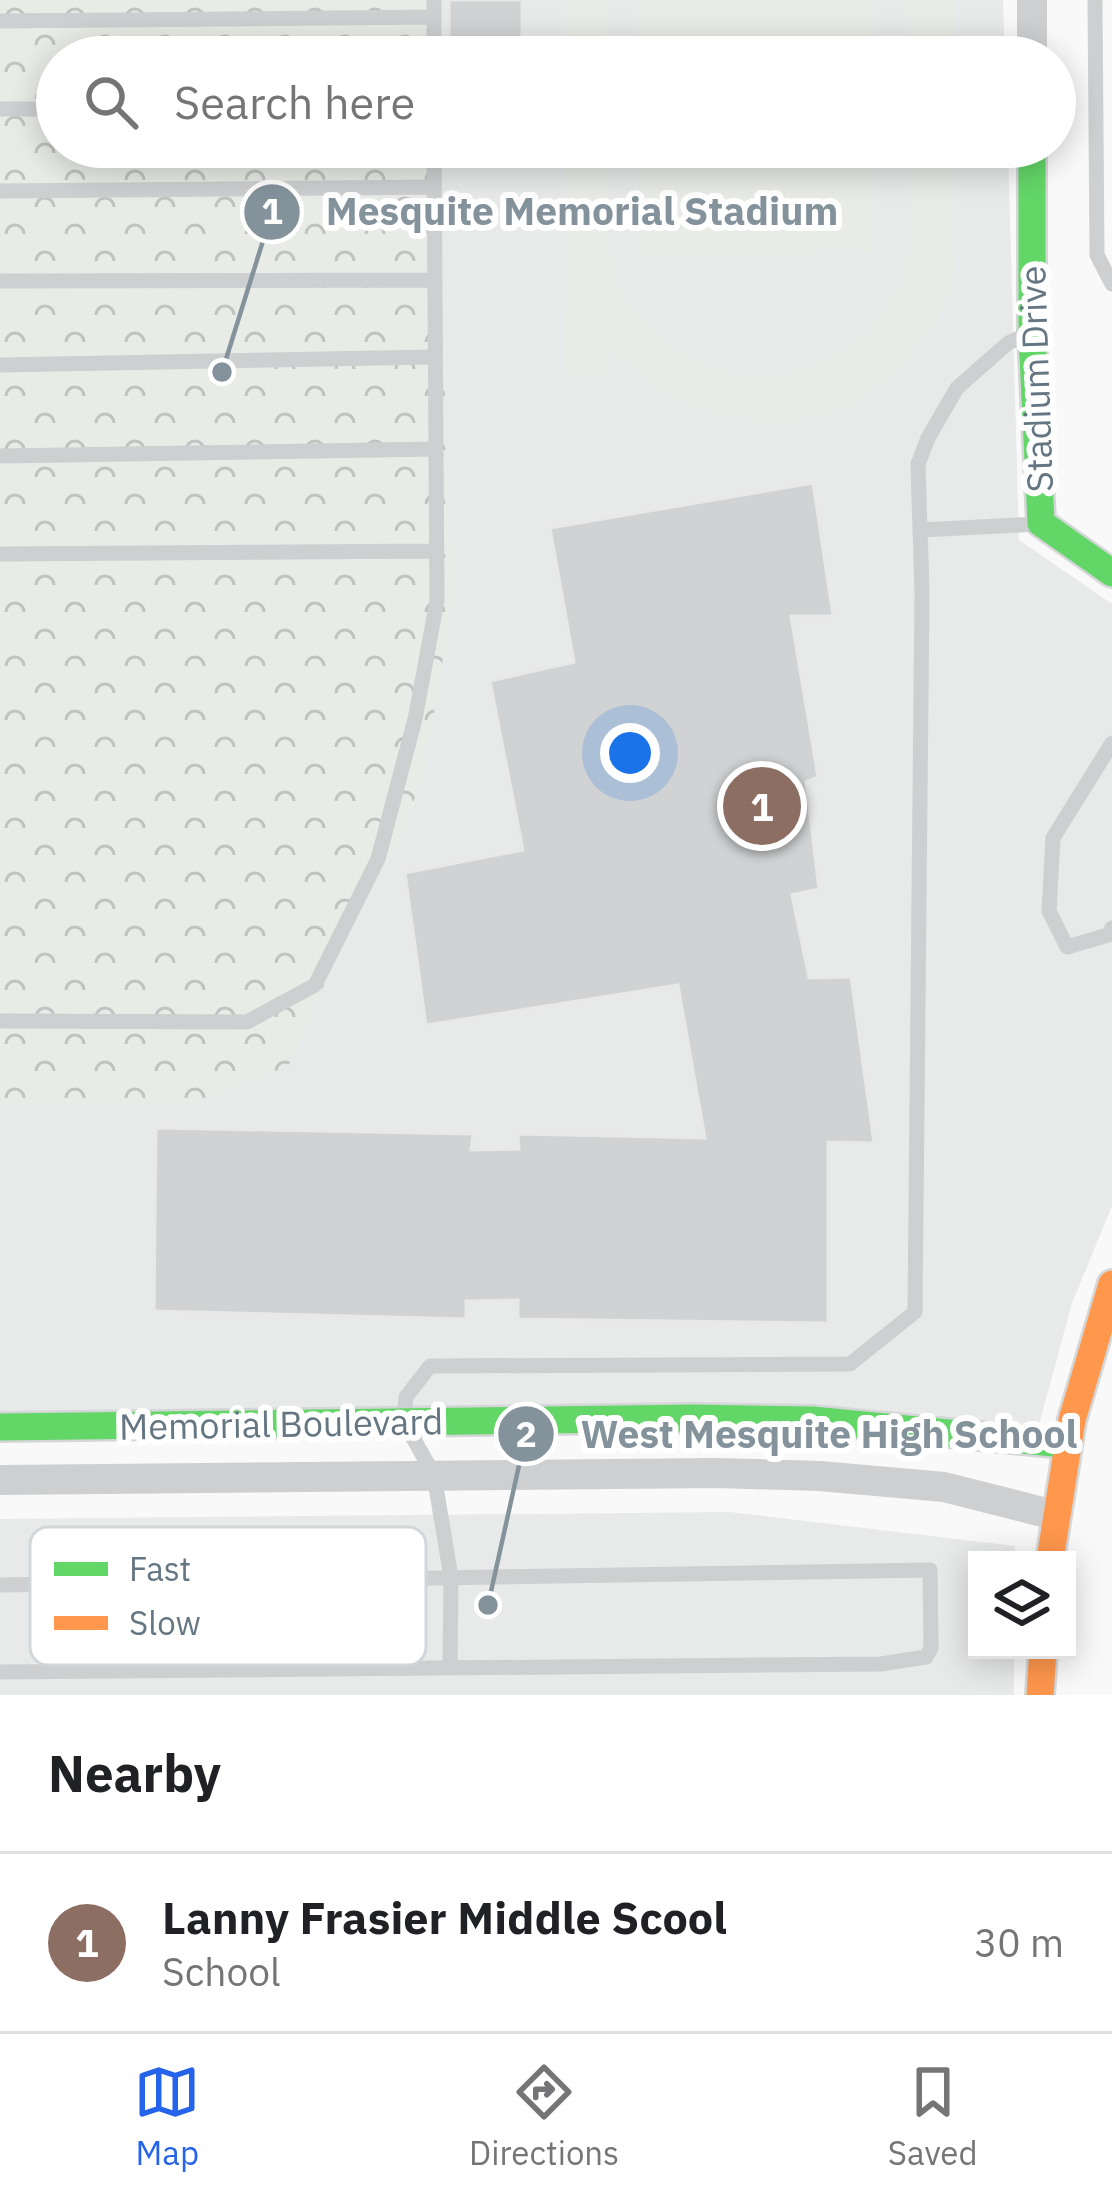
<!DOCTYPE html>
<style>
:root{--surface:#fff;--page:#f2f2f2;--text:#202124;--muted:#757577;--line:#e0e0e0;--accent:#2563eb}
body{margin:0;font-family:"IBM Plex Sans",sans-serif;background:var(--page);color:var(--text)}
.controls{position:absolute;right:36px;bottom:36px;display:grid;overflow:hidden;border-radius:0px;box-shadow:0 6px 30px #0003}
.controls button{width:108px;height:108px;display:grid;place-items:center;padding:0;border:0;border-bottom:3px solid var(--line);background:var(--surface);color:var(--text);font:60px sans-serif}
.you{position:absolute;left:630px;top:753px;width:42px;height:42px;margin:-30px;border:9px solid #fff;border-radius:50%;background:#1a73e8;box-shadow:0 0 0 18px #1a73e833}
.badge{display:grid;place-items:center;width:78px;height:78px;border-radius:50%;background:var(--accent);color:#fff;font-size:39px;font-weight:700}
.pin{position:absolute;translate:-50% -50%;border:6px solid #fff;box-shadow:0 3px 12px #0006}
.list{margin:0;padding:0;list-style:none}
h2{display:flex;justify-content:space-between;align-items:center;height:156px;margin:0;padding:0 48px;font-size:51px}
h2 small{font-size:39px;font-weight:400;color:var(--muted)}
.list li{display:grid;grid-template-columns:78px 1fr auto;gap:36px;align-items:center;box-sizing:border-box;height:180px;padding:0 48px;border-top:3px solid var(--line)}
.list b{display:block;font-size:45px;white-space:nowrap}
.list p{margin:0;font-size:39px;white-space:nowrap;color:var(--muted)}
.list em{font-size:39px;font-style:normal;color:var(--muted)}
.icon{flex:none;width:66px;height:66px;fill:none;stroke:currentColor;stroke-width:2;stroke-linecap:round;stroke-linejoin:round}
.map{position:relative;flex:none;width:1112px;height:1695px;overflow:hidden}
.search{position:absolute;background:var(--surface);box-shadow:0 6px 30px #0003;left:36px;right:36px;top:36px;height:132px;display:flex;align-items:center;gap:30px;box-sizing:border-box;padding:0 42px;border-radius:66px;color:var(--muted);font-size:45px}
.sheet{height:336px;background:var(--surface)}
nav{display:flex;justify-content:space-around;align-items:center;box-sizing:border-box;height:168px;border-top:3px solid var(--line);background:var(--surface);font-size:33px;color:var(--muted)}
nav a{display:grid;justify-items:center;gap:6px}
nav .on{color:var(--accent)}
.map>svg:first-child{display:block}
.built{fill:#e8e9e9}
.forest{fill:url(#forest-crowns)}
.pitch{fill:#e8ebe6}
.building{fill:#d0d2d3;stroke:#e8e8e8;stroke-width:3}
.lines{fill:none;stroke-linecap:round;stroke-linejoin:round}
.fast-casing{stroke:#d5d6d7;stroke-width:32}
.slow-casing{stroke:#d5d6d7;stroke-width:32}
.lane{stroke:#cecfd0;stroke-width:15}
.street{stroke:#cecfd0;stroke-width:30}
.fast{stroke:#63d668;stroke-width:27}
.slow{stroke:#ff974d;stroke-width:27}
.labels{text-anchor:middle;stroke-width:12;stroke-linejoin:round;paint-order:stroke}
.street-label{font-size:36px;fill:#657683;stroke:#fff}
.key{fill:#fff;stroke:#d1d6da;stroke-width:3}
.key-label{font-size:33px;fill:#657683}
.leader{fill:none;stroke:#84929c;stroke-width:4.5}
.callout-dot{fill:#84929c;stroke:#fff;stroke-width:4.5}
.mark-label{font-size:36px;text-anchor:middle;font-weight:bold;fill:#fff}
.callout-label{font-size:39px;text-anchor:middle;font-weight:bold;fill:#84929c;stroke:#fff;stroke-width:12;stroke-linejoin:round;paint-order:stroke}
</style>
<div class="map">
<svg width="1112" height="1695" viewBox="0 0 1112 1695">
<defs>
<pattern id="forest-crowns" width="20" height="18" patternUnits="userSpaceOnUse" patternTransform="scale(3)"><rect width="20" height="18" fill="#e8ebe6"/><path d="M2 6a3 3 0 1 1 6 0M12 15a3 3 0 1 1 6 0" fill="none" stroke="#c0c3c0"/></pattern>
</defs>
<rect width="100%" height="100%" fill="#f9f9f9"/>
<path class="built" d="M430 0H1003L1005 57H432Z
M435 147H1008L1019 540 1112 604V1206L1072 1303 1036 1436 0 1411V1102L366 891 399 845 425 767Z
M730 1512 1015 1546V1560H977V1650H1014V1695H0V1519Z"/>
<path class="forest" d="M0 0H430L432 57H57V147H435L453 597 425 767 399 845 366 891 288 1066 196 1102 0 1104Z"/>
<path class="pitch" d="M563 0H606L607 57H563Z
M638 0H875V57H638Z
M908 0H954V57H909Z
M564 147H608C608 196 601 256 626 301 630 308 638 315 643 322 715 407 855 389 900 284 917 244 910 190 909 147H955C955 192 960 241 950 285 944 312 926 336 908 356 893 372 872 393 852 404 807 428 727 423 681 403 653 390 631 367 609 346L608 373H565Z
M638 147H875L876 251 639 252Z"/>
<path class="building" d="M449 0H522V57H449Z
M450 147H523V156H450Z
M813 483 833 616H791L818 777 806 782 819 889 792 895 809 978 851 977 874 1143 828 1142V1323L518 1319V1300L466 1301V1319L154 1311 156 1128 473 1134 471 1150 519 1149 518 1134 705 1138 678 985 426 1025 405 873 523 850 490 681 574 662 550 528Z"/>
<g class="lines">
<g class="fast-casing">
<path id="fast" d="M1032 147V334L1041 523 1112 573
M0 1427 693 1418 812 1420 1064 1444"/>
</g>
<g class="slow-casing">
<path id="slow" d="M1050 1560 1072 1420 1112 1284
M1040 1695 1043 1650"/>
</g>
<path class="lane" d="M1095 0 1097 255 1112 284
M0 21 434 17
M434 57V0
M0 109H57
M0 191 434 187
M0 281 434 280
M0 365 434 357
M0 456 435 449
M921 530 1038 524
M0 554 436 551
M1112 743 1053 838 1049 911 1067 947 1108 935 1112 928
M0 1021 247 1022 315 985 378 859 415 719 437 601 434 147
M0 1585 930 1570 931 1648 926 1657 881 1664 0 1672
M450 1668 451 1577 434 1475 404 1422 406 1397 430 1366 850 1364 915 1312 922 592 918 464 928 438 957 388 1008 343 1026 335"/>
<path class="street" d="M1032 0V57
M0 1480 717 1473 820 1476 944 1487 1054 1515"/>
<use href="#fast" class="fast"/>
<use href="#slow" class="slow"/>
</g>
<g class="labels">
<g class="street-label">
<text transform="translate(1036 379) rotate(-92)" y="13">Stadium Drive</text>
<text transform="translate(281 1424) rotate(-1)" y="13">Memorial Boulevard</text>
</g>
</g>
<rect x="30" y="1527" width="396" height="138" rx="18" class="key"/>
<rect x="54" y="1562" width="54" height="14" fill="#63d668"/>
<rect x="54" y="1616" width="54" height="14" fill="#ff974d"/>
<g class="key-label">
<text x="129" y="1581">Fast</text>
<text x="129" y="1635">Slow</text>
</g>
<path class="leader" d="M222 372L272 212M488 1605L526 1434"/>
<g class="callout-dot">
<circle cx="222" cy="372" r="12"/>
<circle cx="488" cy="1605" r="12"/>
<circle cx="272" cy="212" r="30"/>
<circle cx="526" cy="1434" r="30"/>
</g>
<g class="mark-label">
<text x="272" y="224">1</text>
<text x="526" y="1447">2</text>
</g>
<g class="callout-label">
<text x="582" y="225">Mesquite Memorial Stadium</text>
<text x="829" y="1448">West Mesquite High School</text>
</g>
</svg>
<div class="controls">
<button><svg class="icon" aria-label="layers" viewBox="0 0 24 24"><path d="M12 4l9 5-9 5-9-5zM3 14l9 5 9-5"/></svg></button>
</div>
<div class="you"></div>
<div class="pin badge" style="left:762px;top:806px;background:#8d6e63">1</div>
<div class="search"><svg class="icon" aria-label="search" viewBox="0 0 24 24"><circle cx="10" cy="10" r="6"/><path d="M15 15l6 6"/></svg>Search here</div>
</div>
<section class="sheet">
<h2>Nearby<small></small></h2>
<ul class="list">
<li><span class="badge" style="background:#8d6e63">1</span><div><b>Lanny Frasier Middle Scool</b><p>School</p></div><em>30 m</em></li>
</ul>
</section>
<nav>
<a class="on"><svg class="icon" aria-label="map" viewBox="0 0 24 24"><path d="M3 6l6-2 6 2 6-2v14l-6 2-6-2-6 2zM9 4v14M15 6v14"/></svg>Map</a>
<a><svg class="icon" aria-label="directions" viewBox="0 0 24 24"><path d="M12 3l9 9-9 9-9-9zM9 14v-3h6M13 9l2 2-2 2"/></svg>Directions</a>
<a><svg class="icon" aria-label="saved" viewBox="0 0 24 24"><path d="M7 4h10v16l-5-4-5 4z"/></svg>Saved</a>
</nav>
